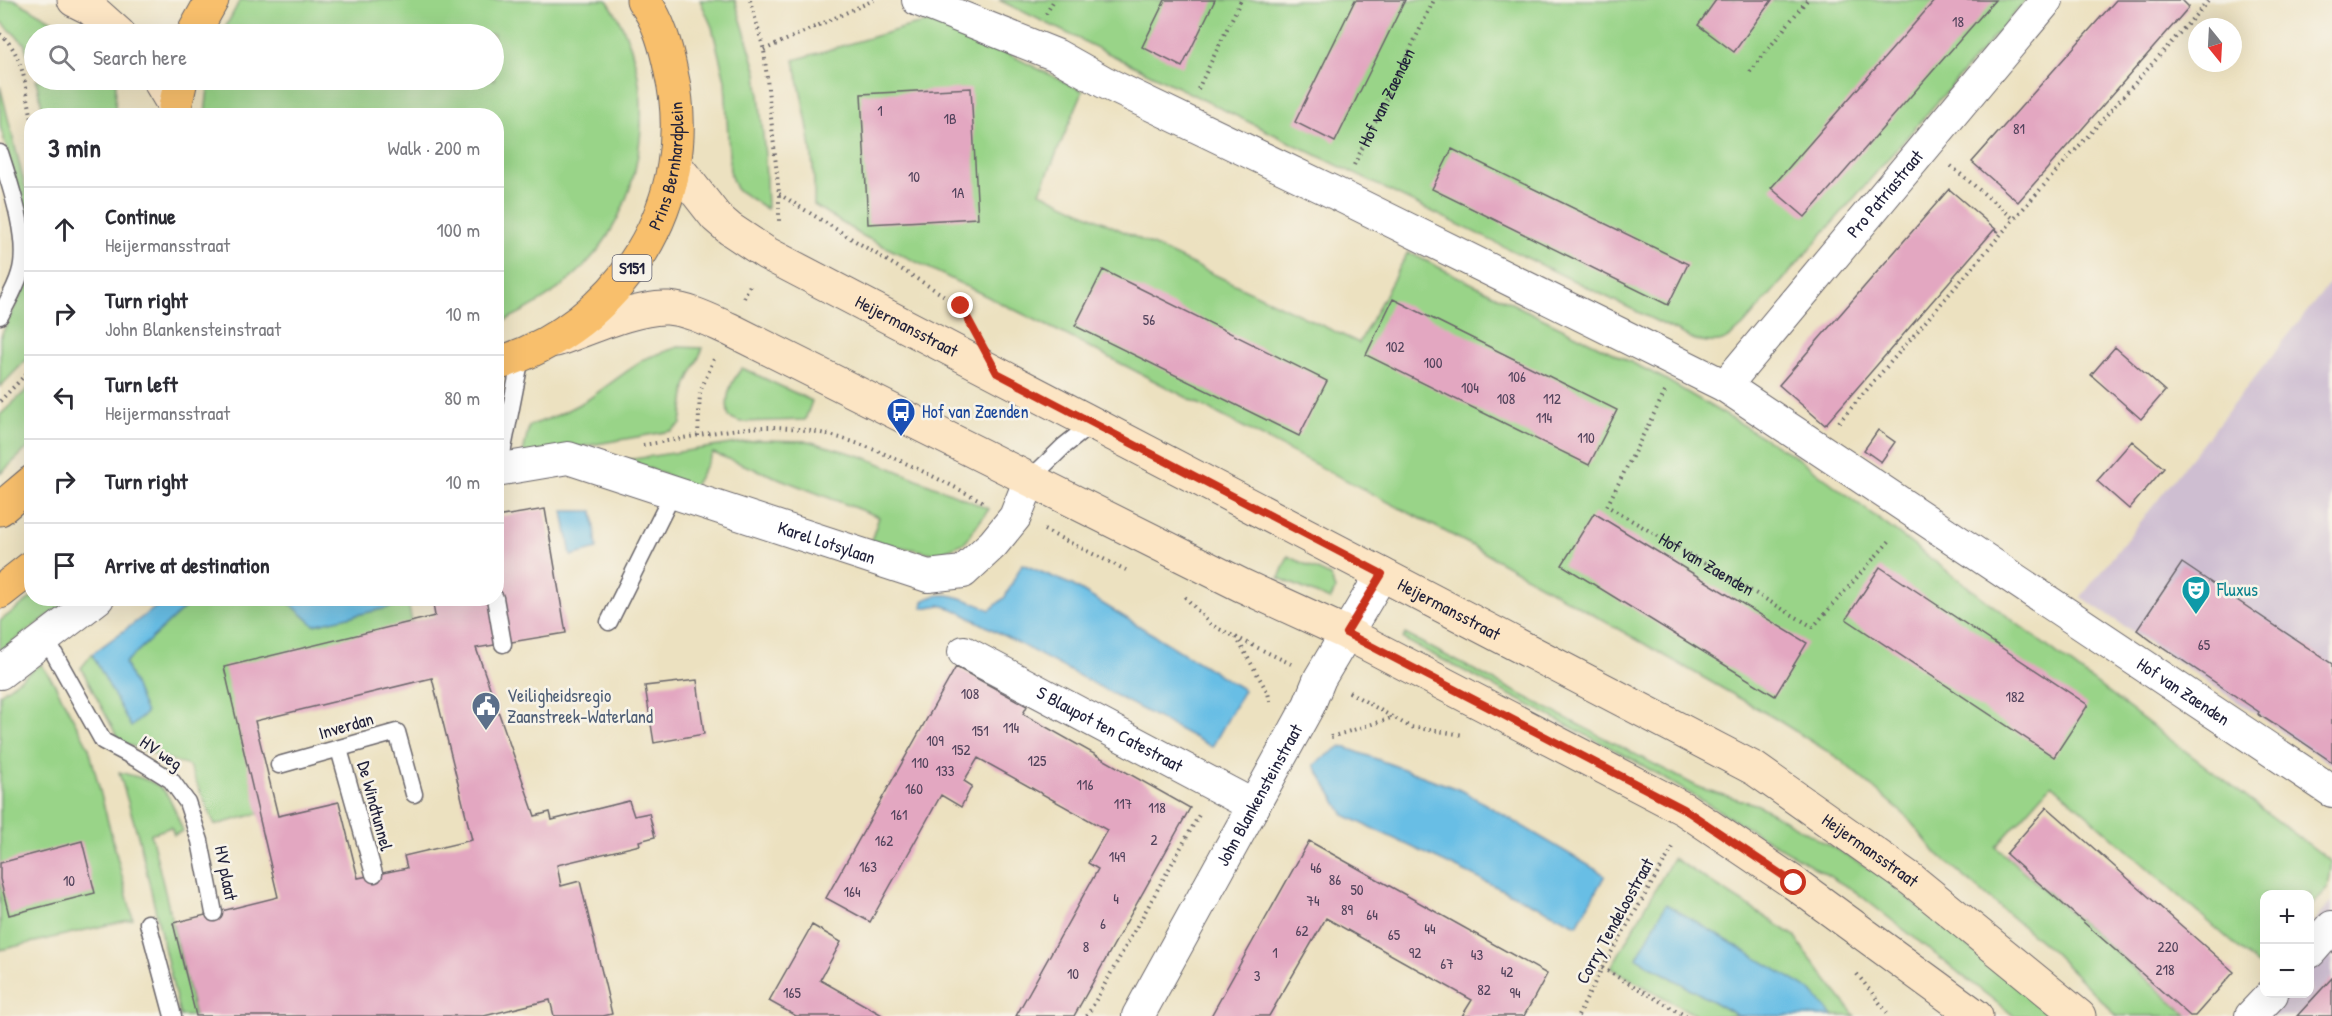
<!DOCTYPE html>
<meta charset="utf-8">
<style>
:root{--surface:#fff;--page:#f7f7f7;--text:#2b2b33;--muted:#7c7c81;--line:#e1e1e2}
body{margin:0;font-family:"Patrick Hand",sans-serif;background:var(--page);color:var(--text)}
.controls{position:absolute;right:18px;bottom:18px;display:grid;overflow:hidden;border-radius:12px;box-shadow:0 6px 24px #0002}
.controls button{width:54px;height:54px;display:grid;place-items:center;padding:0;border:0;border-bottom:2px solid var(--line);background:var(--surface);color:var(--text);font:30px sans-serif}
.compass{position:absolute;left:2188px;top:18px;width:54px;height:54px;border-radius:50%;background:var(--surface);box-shadow:0 6px 24px #0002;rotate:162deg}
.stop{position:absolute;width:18px;height:18px;margin:-14px;border:4px solid #c8321e;border-radius:50%;background:#fff}
.stop.end{background:#c8321e;border-color:#fff;box-shadow:0 2px 6px #0008}
.list{margin:0;padding:0;list-style:none}
h2{display:flex;justify-content:space-between;align-items:center;height:78px;margin:0;padding:0 24px;font-size:26px}
h2 small{font-size:20px;font-weight:400;color:var(--muted)}
.list li{display:grid;grid-template-columns:39px 1fr auto;gap:18px;align-items:center;box-sizing:border-box;height:84px;padding:0 24px;border-top:2px solid var(--line)}
.list b{display:block;font-size:22px;white-space:nowrap}
.list p{margin:0;font-size:20px;white-space:nowrap;color:var(--muted)}
.list em{font-size:20px;font-style:normal;color:var(--muted)}
.icon{flex:none;width:33px;height:33px;fill:none;stroke:currentColor;stroke-width:2;stroke-linecap:round;stroke-linejoin:round}
.map{position:relative;flex:none;width:2332px;height:1016px;overflow:hidden}
.search{position:absolute;background:var(--surface);box-shadow:0 6px 24px #0002;left:24px;top:24px;width:480px;height:66px;display:flex;align-items:center;gap:15px;box-sizing:border-box;padding:0 21px;border-radius:33px;color:var(--muted);font-size:22px}
.panel{position:absolute;background:var(--surface);box-shadow:0 6px 24px #0002;left:24px;top:108px;width:480px;height:498px;border-radius:24px}
.map>svg:first-child{display:block}
.industrial{fill:#cebed1}
.green{fill:#99d488;stroke:#5e7b62;stroke-width:1.5}
.water{fill:#68bee5;stroke:#457090;stroke-width:1.5}
.building{fill:#e3a7c1;fill-rule:evenodd}
.lines{fill:none;stroke-linecap:round;stroke-linejoin:round}
.lane-casing{stroke:#69656a;stroke-width:19}
.street-casing{stroke:#69656a;stroke-width:34}
.secondary-casing{stroke:#69656a;stroke-width:35}
.primary-casing{stroke:#69656a;stroke-width:35}
.path{stroke:#69656a;stroke-width:4;stroke-dasharray:1.5 4.5;stroke-linecap:butt}
.lane{stroke:#fff;stroke-width:16}
.street{stroke:#fff;stroke-width:32}
.secondary{stroke:#fce5c4;stroke-width:33}
.primary{stroke:#f8bf6c;stroke-width:33}
.route{stroke:#c8321e;stroke-width:8}
.labels{text-anchor:middle;stroke-width:5;stroke-linejoin:round;paint-order:stroke}
.number-label{font-size:15px;fill:#52435c}
.shield{fill:#f7f3e8;stroke:#62616f;stroke-width:1.5}
.shield-label{font-size:16px;font-weight:bold;fill:#22223b}
.street-label{font-size:18px;fill:#22223b;stroke:#f7f3e8}
.transit-label{font-size:18px;fill:#164399;stroke:#f7f3e8;text-anchor:start}
.culture-label{font-size:18px;fill:#0d838f;stroke:#f7f3e8;text-anchor:start}
.service-label{font-size:18px;fill:#4e5e75;stroke:#f7f3e8;text-anchor:start}
</style>
<div class="map">
<svg width="2332" height="1016" viewBox="0 0 2332 1016">
<rect width="100%" height="100%" fill="#f7f3e8"/>
<filter id="ink" filterUnits="userSpaceOnUse"><feTurbulence type="fractalNoise" baseFrequency=".0167" numOctaves="2"/><feDisplacementMap in="SourceGraphic" scale="12" xChannelSelector="R" yChannelSelector="G"/><feConvolveMatrix kernelMatrix="1 2 1 2 8 2 1 2 1" color-interpolation-filters="sRGB"/></filter>
<filter id="wash" filterUnits="userSpaceOnUse"><feTurbulence type="fractalNoise" baseFrequency=".008" numOctaves="4" result="noise"/><feDisplacementMap in="SourceGraphic" scale="24" xChannelSelector="R" yChannelSelector="G"/><feGaussianBlur stdDeviation="1.35" result="paint"/><feColorMatrix in="noise" values="0 0 0 0 0 0 0 0 0 0 0 0 0 0 0 0 0 1.4 0 .05"/><feComposite in="paint" operator="in"/></filter>
<g filter="url(#wash)">
<rect width="100%" height="100%" fill="#ece1c0"/>
<path class="industrial" d="M2332 280V765L2081 597Z
M2332 901V1016H2234L2264 980V994H2310V927Z"/>
<path class="green" d="M0 0H15L76 34H34V73L24 43 0 21Z
M240 0H607C661 75 649 197 587 263 561 291 531 309 497 324L496 116 205 115 209 80H494V34H222Z
M700 0H735L757 73 765 156 767 209 736 189 730 174 725 80 712 27Z
M999 0H2026L1743 326C1724 343 1721 345 1695 340Z
M940 20 1083 91 1040 192 1359 343 1408 252 1663 378 1798 458 2332 862 2328 888 2310 908V894H2264V957L2258 965 2052 784 1996 847 2188 1016H2117L2052 951 1935 852 1906 816 1838 758 1776 719 1471 545 1064 334 861 235 814 205C816 156 804 108 794 60L910 26Z
M36 80H116L115 115H44Z
M0 86 32 214 31 355 0 387V338L31 272 25 213 0 126Z
M678 347 703 348 686 386 681 424 671 431 522 457 529 426 558 415 587 400 644 359Z
M742 368 812 401 805 420 740 422 729 417C724 398 730 383 742 368Z
M31 386V445L0 474V415Z
M757 440 808 441 864 457 989 509 964 543 937 554 871 541 879 517 713 453 694 486 627 460Z
M1288 556 1330 576 1335 590 1330 600 1279 578Z
M31 598 71 599 0 651V621Z
M194 599H285L314 625 408 603 419 656 434 675 251 718 272 810 215 825 189 766 120 742 81 668 92 654 131 726 145 713 125 663Z
M1405 634 1700 788 1758 805 1876 872 2054 1016H2014L1856 892 1630 758 1403 639Z
M41 664 54 683 89 748 133 919 0 950V694Z
M119 772C167 784 166 787 183 831L174 835 171 827 151 834 195 1016H180L139 839Z
M1673 858 1795 936 1805 952 1855 1016H1833L1810 990 1637 958 1738 1016H1697L1611 968Z"/>
<path class="water" d="M563 511H593L597 549 571 556Z
M1022 564 1072 585 1244 690 1212 747 956 610 940 605 922 608 923 601C945 587 970 601 990 610L1005 597Z
M407 598 408 603 314 625 285 599Z
M167 599H197H194L125 663 146 713 131 727 92 654Z
M1341 746 1463 791 1605 875 1577 925 1344 815 1314 765Z
M1666 904 1810 990 1833 1016H1738L1637 958Z"/>
<g id="blocks">
<path class="building" d="M1165 0H1215L1182 67 1142 47Z
M1355 0H1405L1335 142 1295 122Z
M1716 0H1772L1734 52 1698 25Z
M1935 0H1995L1805 217 1771 188Z
M2116 0H2182L2189 7 2018 202 1972 162Z
M971 88 978 218 868 224 861 94Z
M1452 149 1688 264 1668 305 1432 189Z
M1949 189 1999 232 1994 230 1825 425 1779 385Z
M1103 270 1327 381 1299 436 1075 326Z
M1393 299 1617 410 1589 465 1366 355Z
M2115 347 2165 391 2141 419 2091 375Z
M1878 430 1895 442 1881 462 1864 450Z
M2132 441 2164 468 2129 509 2097 481Z
M545 509 566 633 476 648 535 816 550 812 552 820 629 801 634 816 649 813 655 837 639 841 640 845 557 865 561 886 580 881 612 1014 603 1016H554L550 1000 484 1016H196L173 923 278 897 224 667 435 616 432 598H496V517ZM432 678 472 840 404 856 407 868 358 878 339 802 278 816 255 721Z
M1594 513 1807 643 1775 696 1562 565Z
M2182 563 2332 664V762L2276 724 2275 725 2258 714 2259 712 2161 646 2160 647 2137 630Z
M1880 567 2088 705 2054 757 1846 619Z
M956 667 1027 706 1023 714 1190 808 1074 1016H1016L1098 869 1088 863 1107 830 978 758 964 781 972 786 961 807 941 795 870 922 826 898Z
M697 680 704 734 654 743 645 686Z
M2047 807 2234 972 2195 1016H2190L2006 854Z
M82 841 95 893 9 915 0 879V863Z
M1309 841 1547 974 1524 1016H1462L1472 1000 1326 918 1269 1016H1211Z
M812 925 841 942 820 980 884 1016H796L769 1001Z
M2332 978V1016H2297Z"/>
</g>
</g>
<g filter="url(#ink)">
<use href="#blocks" fill-opacity="0" stroke="#69656a" stroke-width="1.5"/>
<g class="lines">
<g class="lane-casing">
<path id="lane" d="M0 153C10 184 30 241 20 273 16 288 7 302 0 316
M498 474 521 357
M1030 479 1064 446 1093 423
M495 598 503 644
M609 622 673 493
M46 639 103 741 139 760 171 780 187 802 200 841 214 913
M339 749 374 874
M279 765 397 732 414 794
M148 923 173 1016"/>
</g>
<g class="street-casing">
<g id="street">
<path id="s3" d="M918 0 1056 55 1104 82 1339 195 1725 386 2332 791"/>
<path id="s4" d="M1725 386 2047 0"/>
<path id="s5" d="M496 470 568 458 928 576 963 572 993 544 1015 517 1030 479"/>
<path id="s6" d="M964 652 1254 806"/>
<path d="M0 673 98 598"/>
<path d="M2310 952 2332 927"/>
<path id="s7" d="M1138 1016 1309 705 1320 678 1382 574"/>
<path d="M2251 1016 2272 994"/>
</g>
</g>
<g class="secondary-casing">
<g id="secondary">
<path d="M74 0 90 8 119 34"/>
<path d="M159 80 175 107"/>
<path id="s8" d="M676 166 716 217 730 229 766 253 1755 769 1912 880 2079 1016"/>
<path d="M556 340C585 330 638 306 668 308 690 310 709 320 729 329L1241 585 1346 633 1684 809 1794 883 1976 1016"/>
</g>
</g>
<g class="primary-casing">
<g id="primary">
<path d="M193 34 212 0"/>
<path d="M176 116 175 107 181 80"/>
<path id="s9" d="M496 364C620 327 701 200 671 72 666 47 659 20 643 0"/>
<path d="M0 509 32 482"/>
<path d="M0 592 32 567"/>
</g>
</g>
<g class="path">
<path d="M750 0 764 50 779 194V222"/>
<path d="M1046 14 1054 0"/>
<path d="M0 34C25 55 25 88 32 119"/>
<path d="M764 50 874 0"/>
<path d="M1750 72 1807 0"/>
<path d="M1198 89 1241 0"/>
<path id="s1" d="M1354 165 1434 0"/>
<path d="M1951 166 2014 219"/>
<path d="M779 194 961 306 969 320"/>
<path d="M744 298 751 283"/>
<path id="s2" d="M1665 392 1607 506 1813 627 1892 538"/>
<path d="M0 401 32 368"/>
<path d="M1839 422 2014 219 2209 0"/>
<path d="M698 436 700 392 714 359"/>
<path d="M643 445C683 439 726 428 766 427 845 426 917 469 986 503"/>
<path d="M1044 530 1126 570"/>
<path d="M1185 597 1211 625 1291 664"/>
<path d="M1236 637 1268 693 1271 705"/>
<path d="M1349 692 1410 727 1464 735"/>
<path d="M1331 737 1394 717"/>
<path d="M1602 968 1686 1016"/>
<path d="M1857 974 1890 1016"/>
<path d="M1087 1016 1199 815"/>
<path d="M1578 1016 1602 968 1675 844"/>
</g>
<use href="#lane" class="lane"/>
<use href="#street" class="street"/>
<use href="#secondary" class="secondary"/>
<use href="#primary" class="primary"/>
</g>
</g>
<g class="lines" filter="url(#ink)">
<path class="route" d="M961 306 997 373 1382 574 1346 633 1684 809 1794 883"/>
</g>
<defs>
<g id="bus-pin" transform="scale(1.5)"><path d="M0 17L-7.5 6A9.5 9.5 0 1 1 7.5 6Z" fill="#1a4fb4" stroke="#f7f3e8"/><path d="M-5-6H5V4H4V6H2V4H-2V6H-4V4H-5ZM-3.5-4V0h7V-4ZM-3.5 1.2v1.5H-2V1.2ZM2 1.2v1.5H3.5V1.2Z" fill="#fff"/></g>
<g id="theatre-pin" transform="scale(1.5)"><path d="M0 17L-7.5 6A9.5 9.5 0 1 1 7.5 6Z" fill="#0f9aa8" stroke="#f7f3e8"/><path d="M-5-5.5Q0-4 5-5.5V0Q5 5 0 6Q-5 5-5 0ZM-3.3-2.5H-1v1.5H-3.3ZM1-2.5H3.3v1.5H1ZM-2.8 1Q0 5.5 2.8 1Z" fill="#fff"/></g>
<g id="civic-pin" transform="scale(1.5)"><path d="M0 17L-7.5 6A9.5 9.5 0 1 1 7.5 6Z" fill="#5c6f8a" stroke="#f7f3e8"/><path d="M-.6-6.5H3V-4.5H.6V-3L4-1V1h2V6H-6V1h2V-1L-.6-3ZM-1.2 2.5V6h2.4V2.5Z" fill="#fff"/></g>
</defs>
<g fill-rule="evenodd">
<use href="#bus-pin" x="901" y="412"/>
<use href="#theatre-pin" x="2196" y="590"/>
<use href="#civic-pin" x="486" y="706"/>
</g>
<g class="labels">
<g class="number-label">
<text x="1958" y="27">18</text>
<text x="880" y="116">1</text>
<text x="950" y="124">1B</text>
<text x="2019" y="134">81</text>
<text x="914" y="182">10</text>
<text x="958" y="198">1A</text>
<text x="1149" y="325">56</text>
<text x="1395" y="352">102</text>
<text x="1433" y="368">100</text>
<text x="1517" y="382">106</text>
<text x="1470" y="393">104</text>
<text x="1506" y="404">108</text>
<text x="1552" y="404">112</text>
<text x="1544" y="423">114</text>
<text x="1586" y="443">110</text>
<text x="2204" y="650">65</text>
<text x="970" y="699">108</text>
<text x="2015" y="702">182</text>
<text x="1011" y="733">114</text>
<text x="980" y="736">151</text>
<text x="935" y="746">109</text>
<text x="961" y="755">152</text>
<text x="1037" y="766">125</text>
<text x="920" y="768">110</text>
<text x="945" y="776">133</text>
<text x="1085" y="790">116</text>
<text x="914" y="794">160</text>
<text x="1123" y="809">117</text>
<text x="1157" y="813">118</text>
<text x="899" y="820">161</text>
<text x="1154" y="845">2</text>
<text x="884" y="846">162</text>
<text x="1117" y="862">149</text>
<text x="868" y="872">163</text>
<text x="1316" y="873">46</text>
<text x="1335" y="885">86</text>
<text x="69" y="886">10</text>
<text x="1357" y="895">50</text>
<text x="852" y="897">164</text>
<text x="1116" y="904">4</text>
<text x="1313" y="906">74</text>
<text x="1347" y="915">89</text>
<text x="1372" y="920">64</text>
<text x="1103" y="929">6</text>
<text x="1430" y="934">44</text>
<text x="1302" y="936">62</text>
<text x="1394" y="940">65</text>
<text x="1086" y="952">8</text>
<text x="2168" y="952">220</text>
<text x="1275" y="958">1</text>
<text x="1415" y="958">92</text>
<text x="1477" y="960">43</text>
<text x="1447" y="969">67</text>
<text x="2165" y="975">218</text>
<text x="1507" y="977">42</text>
<text x="1073" y="979">10</text>
<text x="1257" y="981">3</text>
<text x="1484" y="995">82</text>
<text x="792" y="998">165</text>
<text x="1515" y="998">94</text>
</g>
<rect class="shield" x="612.5" y="255" width="39" height="26" rx="4.5"/>
<g class="shield-label">
<text x="632" y="274">S151</text>
</g>
<g class="street-label">
<text dy="6" stroke="none"><textPath href="#s1" startOffset="75">Hof van Zaenden</textPath></text>
<text dy="6" stroke="none"><textPath href="#s9" startOffset="279">Prins Bernhardplein</textPath></text>
<text dy="6" stroke="none"><textPath href="#s4" startOffset="250">Pro Patriastraat</textPath></text>
<text dy="6" stroke="none"><textPath href="#s8" startOffset="285">Heijermansstraat</textPath></text>
<text dy="6" stroke="none"><textPath href="#s5" startOffset="345">Karel Lotsylaan</textPath></text>
<text dy="6" stroke="none"><textPath href="#s2" startOffset="243">Hof van Zaenden</textPath></text>
<text dy="6" stroke="none"><textPath href="#s8" startOffset="897">Heijermansstraat</textPath></text>
<text dy="6" stroke="none"><textPath href="#s3" startOffset="1446">Hof van Zaenden</textPath></text>
<text transform="translate(346 726) rotate(-16)" y="6">Inverdan</text>
<text dy="6" stroke="none"><textPath href="#s6" startOffset="165">S Blaupot ten Catestraat</textPath></text>
<text transform="translate(161 753) rotate(34)" y="6">HV weg</text>
<text dy="6" stroke="none"><textPath href="#s7" startOffset="252">John Blankensteinstraat</textPath></text>
<text transform="translate(375 806) rotate(75)" y="6">De Windtunnel</text>
<text dy="6" stroke="none"><textPath href="#s8" startOffset="1383">Heijermansstraat</textPath></text>
<text transform="translate(226 873) rotate(79)" y="6">HV plaat</text>
<text transform="translate(1615 921) rotate(-61)" y="6">Corry Tendeloostraat</text>
</g>
<g class="transit-label">
<text x="922" y="418">Hof van Zaenden</text>
</g>
<g class="culture-label">
<text x="2217" y="596">Fluxus</text>
</g>
<g class="service-label">
<text x="507" y="702">Veiligheidsregio<tspan x="507" dy="21">Zaanstreek-Waterland</tspan></text>
</g>
</g>
</svg>
<div class="controls">
<button>+</button>
<button>−</button>
</div>
<svg class="compass" viewBox="-18 -18 36 36"><path d="M0-13l5 13h-10z" fill="#e53935"/><path d="M0 13l5-13h-10z" fill="#7c7c81"/></svg>
<div class="stop" style="left:1794px;top:883px"></div>
<div class="stop end" style="left:961px;top:306px"></div>
<div class="search"><svg class="icon" aria-label="search" viewBox="0 0 24 24"><circle cx="10" cy="10" r="6"/><path d="M15 15l6 6"/></svg>Search here</div>
<section class="panel">
<h2>3 min<small>Walk · 200 m</small></h2>
<ul class="list">
<li><svg class="icon" aria-label="ahead" viewBox="0 0 24 24"><path d="M12 20V5M6 11l6-6 6 6"/></svg><div><b>Continue</b><p>Heijermansstraat</p></div><em>100 m</em></li>
<li><svg class="icon" aria-label="right" viewBox="0 0 24 24"><path d="M7 20v-9h11M14 6l5 5-5 5"/></svg><div><b>Turn right</b><p>John Blankensteinstraat</p></div><em>10 m</em></li>
<li><svg class="icon" aria-label="left" viewBox="0 0 24 24"><path d="M17 20v-9H6M10 6l-5 5 5 5"/></svg><div><b>Turn left</b><p>Heijermansstraat</p></div><em>80 m</em></li>
<li><svg class="icon" aria-label="right" viewBox="0 0 24 24"><path d="M7 20v-9h11M14 6l5 5-5 5"/></svg><div><b>Turn right</b></div><em>10 m</em></li>
<li><svg class="icon" aria-label="arrive" viewBox="0 0 24 24"><path d="M6 21V4h12l-3 4 3 4H6"/></svg><div><b>Arrive at destination</b></div></li>
</ul>
</section>
</div>
